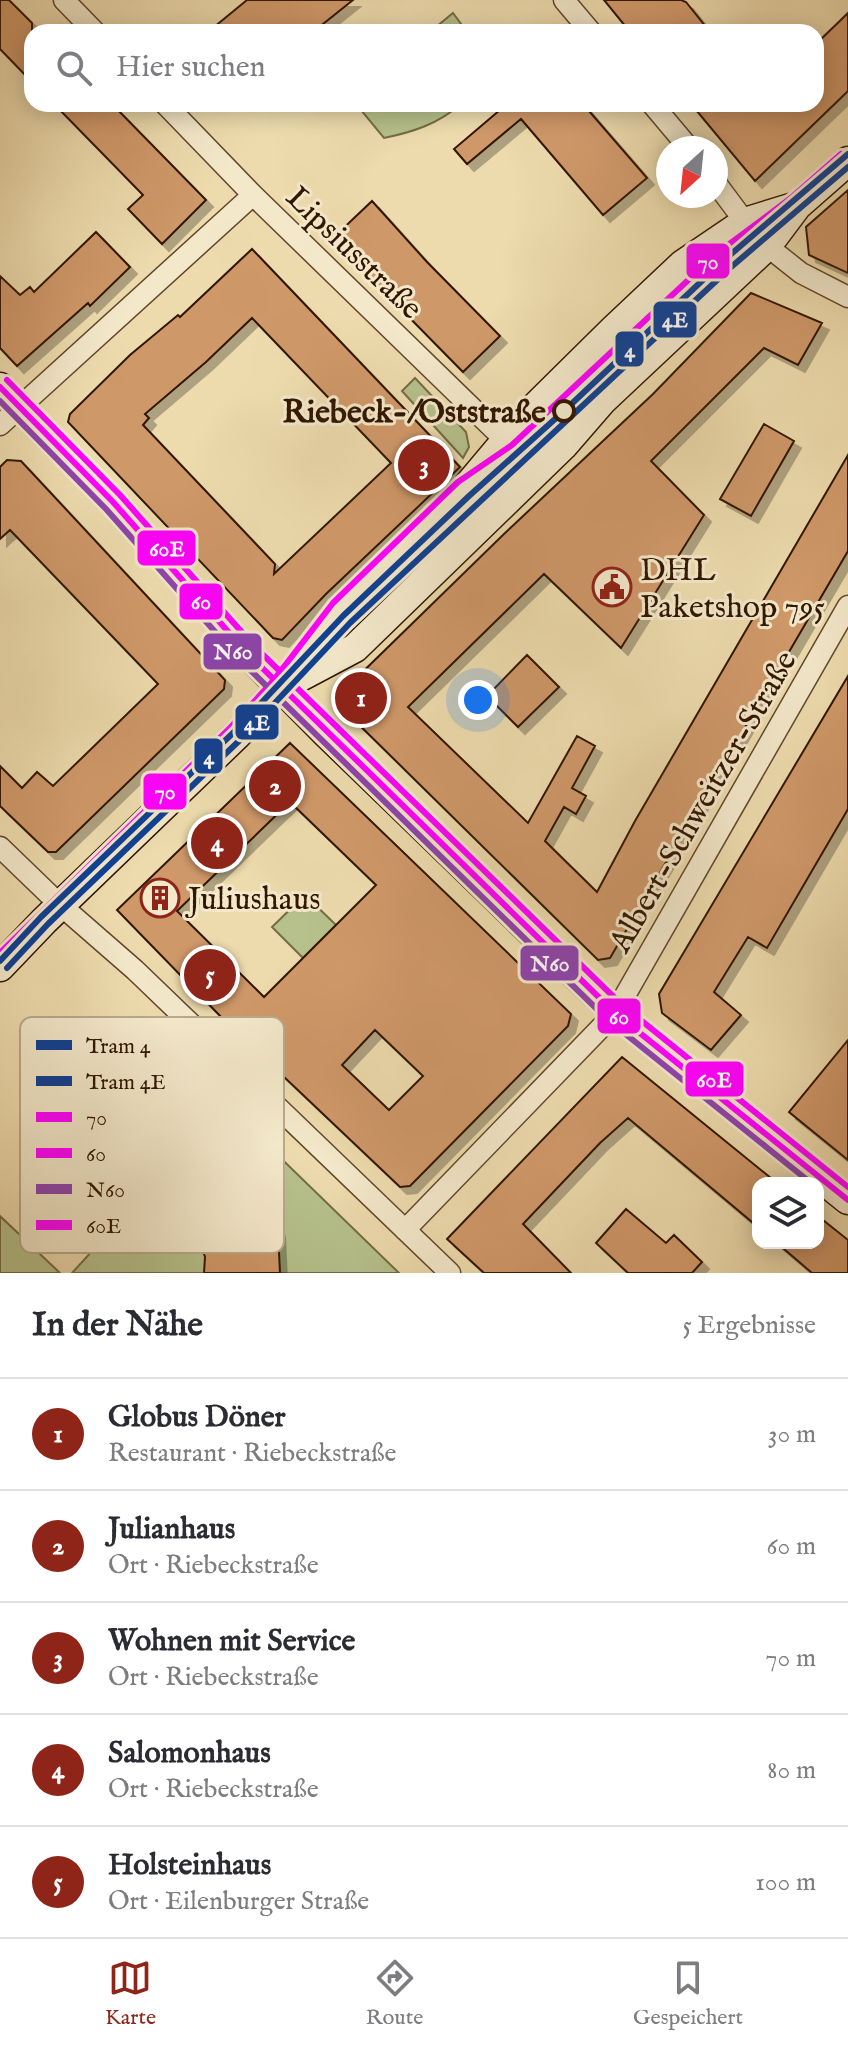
<!DOCTYPE html>
<html lang="de">
<meta charset="utf-8">
<style>
:root{--surface:#fff;--page:#f7f7f7;--text:#2b2b33;--muted:#7c7c81;--line:#e1e1e2;--accent:#8f2418}
body{margin:0;font-family:"IM FELL English",serif;background:var(--page);color:var(--text)}
.controls{position:absolute;right:24px;bottom:24px;display:grid;overflow:hidden;border-radius:16px;box-shadow:0 4px 20px #0003}
.controls button{width:72px;height:72px;display:grid;place-items:center;padding:0;border:0;border-bottom:2px solid var(--line);background:var(--surface);color:var(--text);font:40px sans-serif}
.compass{position:absolute;left:656px;top:136px;width:72px;height:72px;border-radius:50%;background:var(--surface);box-shadow:0 4px 20px #0003;rotate:207deg}
.you{position:absolute;left:478px;top:700px;width:28px;height:28px;margin:-20px;border:6px solid #fff;border-radius:50%;background:#1a73e8;box-shadow:0 0 0 12px #1a73e833}
.badge{display:grid;place-items:center;width:52px;height:52px;border-radius:50%;background:var(--accent);color:#fff;font-size:26px;font-weight:700}
.pin{position:absolute;translate:-50% -50%;border:4px solid #fff;box-shadow:0 2px 8px #0006}
.list{margin:0;padding:0;list-style:none}
h2{display:flex;justify-content:space-between;align-items:center;height:104px;margin:0;padding:0 32px;font-size:34px}
h2 small{font-size:26px;font-weight:400;color:var(--muted)}
.list li{display:grid;grid-template-columns:52px 1fr auto;gap:24px;align-items:center;box-sizing:border-box;height:112px;padding:0 32px;border-top:2px solid var(--line)}
.list b{display:block;font-size:30px;white-space:nowrap}
.list p{margin:0;font-size:26px;white-space:nowrap;color:var(--muted)}
.list em{font-size:26px;font-style:normal;color:var(--muted)}
.icon{flex:none;width:44px;height:44px;fill:none;stroke:currentColor;stroke-width:2;stroke-linecap:round;stroke-linejoin:round}
.map{position:relative;flex:none;width:848px;height:1273px;overflow:hidden}
.search{position:absolute;background:var(--surface);box-shadow:0 4px 20px #0003;left:24px;right:24px;top:24px;height:88px;display:flex;align-items:center;gap:20px;box-sizing:border-box;padding:0 28px;border-radius:24px;color:var(--muted);font-size:30px}
.sheet{height:664px;background:var(--surface)}
nav{display:flex;justify-content:space-around;align-items:center;box-sizing:border-box;height:112px;border-top:2px solid var(--line);background:var(--surface);font-size:22px;color:var(--muted)}
nav a{display:grid;justify-items:center;gap:4px}
nav .on{color:var(--accent)}
.map>svg:first-child{display:block}
.green{fill:#b6c18b;stroke:#746c46;stroke-width:2}
.building{fill:#cf9869;stroke:#311600;stroke-width:2;fill-rule:evenodd;filter:url(#shadow)}
.lines{fill:none;stroke-linecap:round;stroke-linejoin:round}
.street-casing{stroke:#60472b;stroke-width:23}
.secondary-casing{stroke:#311600;stroke-width:31}
.street{stroke:#f3e8ca;stroke-width:20}
.secondary{stroke:#f3e8ca;stroke-width:28}
.bus-1-casing{stroke:#f3e8ca;stroke-width:12}
.bus-2-casing{stroke:#f3e8ca;stroke-width:12}
.bus-3-casing{stroke:#f3e8ca;stroke-width:12}
.bus-4-casing{stroke:#f3e8ca;stroke-width:12}
.bus-1{stroke:#f0f;stroke-width:6}
.bus-2{stroke:#f0f;stroke-width:6}
.bus-3{stroke:#8e44ad;stroke-width:6}
.bus-4{stroke:#f0f;stroke-width:6}
.tram-1-casing{stroke:#f3e8ca;stroke-width:12}
.tram-2-casing{stroke:#f3e8ca;stroke-width:12}
.tram-1{stroke:#0e4094;stroke-width:6}
.tram-2{stroke:#0e4094;stroke-width:6}
.stop-dot{fill:#f3e8ca;stroke:#311600;stroke-width:4}
.labels{text-anchor:middle;stroke-width:6;stroke-linejoin:round;paint-order:stroke}
.street-label{font-size:32px;fill:#311600;stroke:#f3e8ca}
.stop-label{font-size:32px;font-weight:bold;fill:#311600;stroke:#f3e8ca;text-anchor:end}
.poi-label{font-size:32px;fill:#311600;stroke:#f3e8ca;text-anchor:start}
.key{fill:#f3e8ca;stroke:#b9a98d;stroke-width:2}
.key-label{font-size:22px;fill:#311600}
.line-badge{stroke:#f3e8ca;stroke-width:3}
.badge-label{font-size:22px;text-anchor:middle;font-weight:bold;fill:#fff}
</style>
<div class="map">
<svg width="848" height="1273" viewBox="0 0 848 1273">
<defs>
<filter id="shadow"><feDropShadow dx="7" dy="7" stdDeviation="0" flood-color="#0004"/></filter>
</defs>
<rect width="100%" height="100%" fill="#eddbad"/>
<filter id="stains"><feTurbulence type="fractalNoise" baseFrequency=".0025" numOctaves="4"/><feColorMatrix values="0 0 0 0 .2 0 0 0 0 .09 0 0 0 0 .02 0 0 0 .5 -.17"/></filter>
<radialGradient id="worn" r=".72"><stop offset=".6" stop-color="#630" stop-opacity="0"/><stop offset="1" stop-color="#630" stop-opacity=".3"/></radialGradient>
<path class="green" d="M453 13 467 32H430Z
M356 104H461C438 124 413 132 384 138Z
M415 378 466 432 469 447 463 458 402 391Z
M305 895 336 925 303 958 272 927Z
M226 1105 399 1273H72Z
M0 1216 60 1273H0Z"/>
<path class="building" d="M0 0H9L32 23V82L0 49Z
M247 0H353L313 32H208Z
M604 0H681L686 2 710 32H630Z
M848 13V91L755 181 691 104H816V44Z
M54 104H112L206 200 162 244 128 209 143 195Z
M507 104H583L647 178 603 215 521 119 467 164 454 149Z
M848 190V273L809 255 806 227Z
M372 201 427 262 500 336 463 372 332 239Z
M96 232 130 267 90 306 88 303 17 366 0 348V276L20 295 30 287 34 292Z
M252 249 460 467 326 594 282 640 273 638 68 422 70 414 130 355 178 315 180 317ZM252 318 391 463 274 574 275 564 143 425 149 418 145 414 206 362Z
M751 293 822 323 798 365 764 348 651 461 704 515 621 648 544 574 408 707 528 823 577 736 595 746 572 788 586 796 576 814 564 807 545 841 597 892 635 821 848 455V551L610 958 598 960 341 707 340 694 505 533 653 394Z
M764 424 794 441 751 516 720 499Z
M7 460 21 461 225 680 224 689 56 852H48L0 806V766L22 788 37 772 53 786 158 684 10 530 0 539V467Z
M527 655 559 687 518 727 487 696Z
M848 676V809L767 948 748 937 714 992 741 1015 711 1050 662 1013 659 994Z
M290 743 571 1014 568 1026 410 1186 400 1187 225 1021 117 910ZM290 802 376 885 264 997 177 911ZM375 1030 423 1076 389 1110 342 1065Z
M848 1040V1160L789 1112Z
M622 1057 777 1183H758V1227L628 1118 600 1143 523 1224 571 1273H484L447 1239Z
M215 1123 243 1150 266 1181 278 1231 280 1273H204L205 1257 189 1209 167 1182Z
M626 1209 666 1243 674 1235 702 1262 692 1273H628L596 1243Z
M818 1216 848 1240V1273H812L777 1243H818Z"/>
<g class="lines">
<g class="street-casing">
<path id="street" d="M64 0 95 32
M564 0 591 32
M165 104 253 195 505 440
M652 104 689 148
M716 183 745 222
M767 246 801 273 848 297
M0 425 253 195
M0 847 57 902 135 970 450 1273
M405 1230 615 1013 848 606"/>
</g>
<g class="secondary-casing">
<path id="secondary" d="M0 387 113 502 248 654 326 733 615 1013 848 1200
M289 683 355 648 563 446 602 401 767 246 797 206 848 161
M0 967 44 921 237 735 281 687 340 610 465 489 529 413 612 331 683 264 745 222 797 206"/>
</g>
<use href="#street" class="street"/>
<use href="#secondary" class="secondary"/>
<g class="bus-1-casing">
<path id="bus-1" d="M0 953 230 728 273 681 333 603 458 482 512 445 716 254 791 198 841 154"/>
</g>
<g class="bus-2-casing">
<path id="bus-2" d="M0 387 113 502 248 654 615 1013 848 1200"/>
</g>
<g class="bus-3-casing">
<path id="bus-3" d="M0 401 106 509 241 661 608 1020 811 1183"/>
</g>
<g class="bus-4-casing">
<path id="bus-4" d="M7 380 120 495 255 647 622 1005 848 1187"/>
</g>
<use href="#bus-1" class="bus-1"/>
<use href="#bus-2" class="bus-2"/>
<use href="#bus-3" class="bus-3"/>
<use href="#bus-4" class="bus-4"/>
<g class="tram-1-casing">
<path id="tram-1" d="M0 961 41 917 234 732 343 616 469 496 564 411 723 261 848 154"/>
</g>
<g class="tram-2-casing">
<path id="tram-2" d="M7 968 48 924 241 739 350 623 730 268 848 167"/>
</g>
<use href="#tram-1" class="tram-1"/>
<use href="#tram-2" class="tram-2"/>
</g>
<defs>
<g id="civic-ring" transform="scale(2)"><circle r="9.5" fill="#f3e8ca" stroke="#8f2418" stroke-width="1.5"/><path d="M-.6-6.5H3V-4.5H.6V-3L4-1V1h2V6H-6V1h2V-1L-.6-3ZM-1.2 2.5V6h2.4V2.5Z" fill="#8f2418"/></g>
<g id="building-ring" transform="scale(2)"><circle r="9.5" fill="#f3e8ca" stroke="#8f2418" stroke-width="1.5"/><path d="M-4-6H4V6H1V3H-1V6H-4ZM-2.5-4.3h1.7v1.8h-1.7ZM.8-4.3h1.7v1.8H.8ZM-2.5-1h1.7V.8h-1.7ZM.8-1h1.7V.8H.8Z" fill="#8f2418"/></g>
</defs>
<g fill-rule="evenodd">
<use href="#civic-ring" x="612" y="587"/>
<use href="#building-ring" x="160" y="898"/>
</g>
<circle class="stop-dot" cx="564" cy="411" r="10"/>
<g class="labels">
<g class="street-label">
<text transform="translate(355 252) rotate(44)" y="11">Lipsiusstraße</text>
<text transform="translate(702 801) rotate(-60)" y="11">Albert-Schweitzer-Straße</text>
</g>
<g class="stop-label">
<text x="546" y="422">Riebeck-/Oststraße</text>
</g>
<g class="poi-label">
<text x="640" y="580">DHL<tspan x="640" dy="37">Paketshop 795</tspan></text>
<text x="188" y="909">Juliushaus</text>
</g>
</g>
<rect x="20" y="1017" width="264" height="236" rx="12" class="key"/>
<rect x="36" y="1040" width="36" height="10" fill="#0e4094"/>
<rect x="36" y="1076" width="36" height="10" fill="#0e4094"/>
<rect x="36" y="1112" width="36" height="10" fill="#f0f"/>
<rect x="36" y="1148" width="36" height="10" fill="#f0f"/>
<rect x="36" y="1184" width="36" height="10" fill="#8e44ad"/>
<rect x="36" y="1220" width="36" height="10" fill="#f0f"/>
<g class="key-label">
<text x="86" y="1053">Tram 4</text>
<text x="86" y="1089">Tram 4E</text>
<text x="86" y="1125">70</text>
<text x="86" y="1161">60</text>
<text x="86" y="1197">N60</text>
<text x="86" y="1233">60E</text>
</g>
<g class="line-badge">
<rect x="685" y="242" width="46" height="38" rx="8" fill="#f0f"/>
<rect x="652" y="300" width="46" height="39" rx="8" fill="#0e4094"/>
<rect x="614" y="330" width="31" height="38" rx="8" fill="#0e4094"/>
<rect x="136" y="529" width="61" height="38" rx="8" fill="#f0f"/>
<rect x="178" y="582" width="46" height="39" rx="8" fill="#f0f"/>
<rect x="202" y="632" width="61" height="39" rx="8" fill="#8e44ad"/>
<rect x="234" y="703" width="46" height="38" rx="8" fill="#0e4094"/>
<rect x="193" y="737" width="31" height="38" rx="8" fill="#0e4094"/>
<rect x="142" y="772" width="46" height="39" rx="8" fill="#f0f"/>
<rect x="519" y="944" width="61" height="38" rx="8" fill="#8e44ad"/>
<rect x="596" y="997" width="46" height="38" rx="8" fill="#f0f"/>
<rect x="684" y="1060" width="61" height="38" rx="8" fill="#f0f"/>
</g>
<g class="badge-label">
<text x="708" y="269">70</text>
<text x="675" y="327">4E</text>
<text x="630" y="357">4</text>
<text x="167" y="556">60E</text>
<text x="201" y="609">60</text>
<text x="233" y="659">N60</text>
<text x="257" y="730">4E</text>
<text x="209" y="764">4</text>
<text x="165" y="799">70</text>
<text x="550" y="971">N60</text>
<text x="619" y="1024">60</text>
<text x="714" y="1087">60E</text>
</g>
<rect width="100%" height="100%" filter="url(#stains)"/>
<rect width="100%" height="100%" fill="url(#worn)"/>
</svg>
<div class="controls">
<button><svg class="icon" aria-label="layers" viewBox="0 0 24 24"><path d="M12 4l9 5-9 5-9-5zM3 14l9 5 9-5"/></svg></button>
</div>
<svg class="compass" viewBox="-18 -18 36 36"><path d="M0-13l5 13h-10z" fill="#e53935"/><path d="M0 13l5-13h-10z" fill="#7c7c81"/></svg>
<div class="you"></div>
<div class="pin badge" style="left:361px;top:698px">1</div>
<div class="pin badge" style="left:275px;top:786px">2</div>
<div class="pin badge" style="left:424px;top:465px">3</div>
<div class="pin badge" style="left:217px;top:843px">4</div>
<div class="pin badge" style="left:210px;top:975px">5</div>
<div class="search"><svg class="icon" aria-label="search" viewBox="0 0 24 24"><circle cx="10" cy="10" r="6"/><path d="M15 15l6 6"/></svg>Hier suchen</div>
</div>
<section class="sheet">
<h2>In der Nähe<small>5 Ergebnisse</small></h2>
<ul class="list">
<li><span class="badge">1</span><div><b>Globus Döner</b><p>Restaurant · Riebeckstraße</p></div><em>30 m</em></li>
<li><span class="badge">2</span><div><b>Julianhaus</b><p>Ort · Riebeckstraße</p></div><em>60 m</em></li>
<li><span class="badge">3</span><div><b>Wohnen mit Service</b><p>Ort · Riebeckstraße</p></div><em>70 m</em></li>
<li><span class="badge">4</span><div><b>Salomonhaus</b><p>Ort · Riebeckstraße</p></div><em>80 m</em></li>
<li><span class="badge">5</span><div><b>Holsteinhaus</b><p>Ort · Eilenburger Straße</p></div><em>100 m</em></li>
</ul>
</section>
<nav>
<a class="on"><svg class="icon" aria-label="map" viewBox="0 0 24 24"><path d="M3 6l6-2 6 2 6-2v14l-6 2-6-2-6 2zM9 4v14M15 6v14"/></svg>Karte</a>
<a><svg class="icon" aria-label="directions" viewBox="0 0 24 24"><path d="M12 3l9 9-9 9-9-9zM9 14v-3h6M13 9l2 2-2 2"/></svg>Route</a>
<a><svg class="icon" aria-label="saved" viewBox="0 0 24 24"><path d="M7 4h10v16l-5-4-5 4z"/></svg>Gespeichert</a>
</nav>
